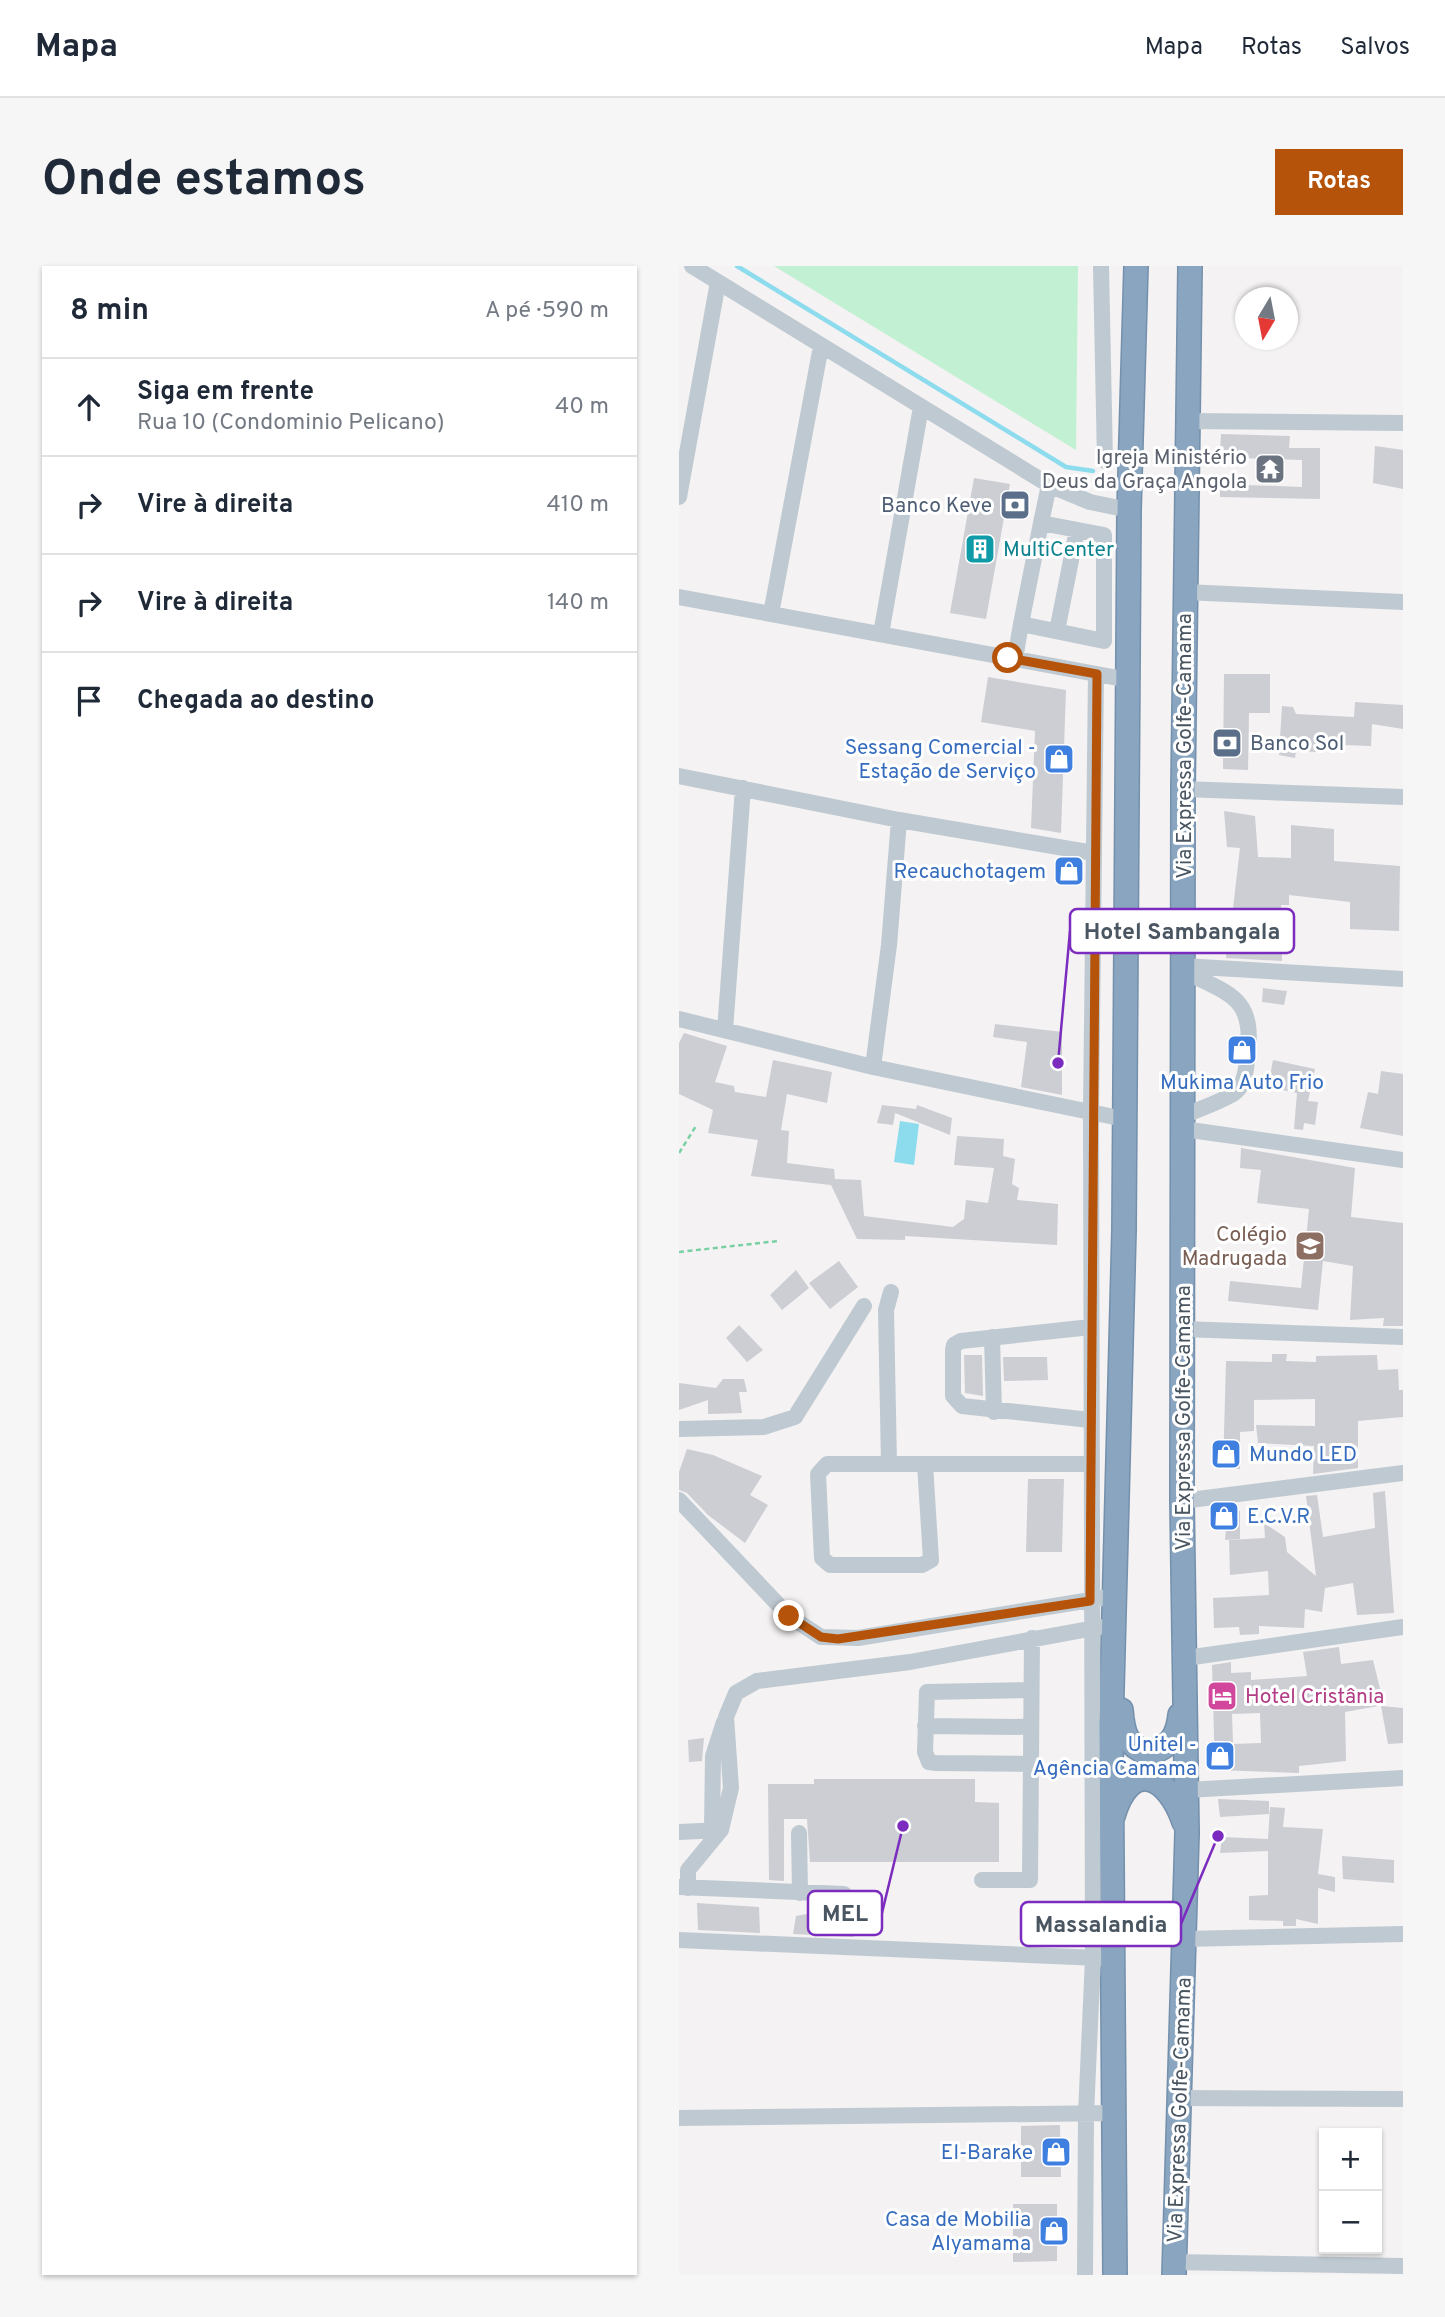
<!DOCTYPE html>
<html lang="pt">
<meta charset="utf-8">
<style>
:root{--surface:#fff;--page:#f6f6f7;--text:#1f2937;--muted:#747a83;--line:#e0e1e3;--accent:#b45309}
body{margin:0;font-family:Overpass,sans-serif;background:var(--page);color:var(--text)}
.controls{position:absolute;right:21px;bottom:21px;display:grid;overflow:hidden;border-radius:0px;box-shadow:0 2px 5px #0004}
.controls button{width:63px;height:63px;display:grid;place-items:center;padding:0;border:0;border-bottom:2px solid var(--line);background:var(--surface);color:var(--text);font:35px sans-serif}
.compass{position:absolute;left:556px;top:21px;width:63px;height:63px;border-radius:50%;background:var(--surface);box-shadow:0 2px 5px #0004;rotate:190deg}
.stop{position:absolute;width:21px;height:21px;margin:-16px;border:5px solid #b45309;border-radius:50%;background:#fff}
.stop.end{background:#b45309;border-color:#fff;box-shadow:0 2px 7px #0008}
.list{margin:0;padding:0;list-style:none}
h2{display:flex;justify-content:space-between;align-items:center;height:91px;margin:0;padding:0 28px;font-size:30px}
h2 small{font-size:23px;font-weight:400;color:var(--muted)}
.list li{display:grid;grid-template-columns:46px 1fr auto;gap:21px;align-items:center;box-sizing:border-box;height:98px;padding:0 28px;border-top:2px solid var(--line)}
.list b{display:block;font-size:26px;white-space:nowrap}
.list p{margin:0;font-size:23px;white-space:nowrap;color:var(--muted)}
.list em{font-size:23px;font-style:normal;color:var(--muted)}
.icon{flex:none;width:38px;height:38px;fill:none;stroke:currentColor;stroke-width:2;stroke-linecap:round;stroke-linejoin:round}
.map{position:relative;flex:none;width:724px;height:2009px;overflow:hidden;border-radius:0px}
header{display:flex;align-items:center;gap:42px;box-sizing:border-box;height:98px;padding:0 35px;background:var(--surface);border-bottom:2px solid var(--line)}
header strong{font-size:33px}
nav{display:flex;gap:38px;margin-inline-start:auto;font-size:24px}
.intro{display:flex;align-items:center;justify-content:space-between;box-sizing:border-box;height:168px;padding:0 42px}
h1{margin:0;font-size:49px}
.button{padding:18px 32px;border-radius:0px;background:var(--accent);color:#fff;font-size:24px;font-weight:700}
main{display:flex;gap:42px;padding:0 42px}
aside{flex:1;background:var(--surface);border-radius:0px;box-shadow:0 2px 5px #0004}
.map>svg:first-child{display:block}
.green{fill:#c1f1d2}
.water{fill:#8ddcee}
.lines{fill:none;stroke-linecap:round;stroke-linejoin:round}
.stream{stroke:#8ddcee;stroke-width:4.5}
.building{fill:#ccced4;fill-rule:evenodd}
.highway-casing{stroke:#7490ac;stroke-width:26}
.path{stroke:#78d0a3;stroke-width:2.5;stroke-dasharray:5 3.5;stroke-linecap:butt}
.minor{stroke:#bfc9d1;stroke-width:16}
.highway{stroke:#89a5c0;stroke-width:23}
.route{stroke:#b45309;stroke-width:9}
.labels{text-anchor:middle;stroke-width:6;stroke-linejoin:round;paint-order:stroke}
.worship-label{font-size:21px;fill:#5b616d;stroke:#fff;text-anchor:end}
.service-label{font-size:21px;fill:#4e5e75;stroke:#fff;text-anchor:end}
.culture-label{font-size:21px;fill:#0d838f;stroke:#fff;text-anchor:start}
.street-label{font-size:21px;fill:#495560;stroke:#fff}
.shop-label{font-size:21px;fill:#366cbe;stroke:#fff;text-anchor:end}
.education-label{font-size:21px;fill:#785e54;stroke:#fff;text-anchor:end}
.hotel-label{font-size:21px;fill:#b23c85;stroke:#fff;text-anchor:start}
.leader{fill:none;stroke:#7b2cbf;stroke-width:2.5}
.callout-dot{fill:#7b2cbf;stroke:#fff;stroke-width:2.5}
.callout{fill:#fff;stroke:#7b2cbf;stroke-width:2.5}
.callout-label{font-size:23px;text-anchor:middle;font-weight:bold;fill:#495560}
</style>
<header>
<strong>Mapa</strong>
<nav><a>Mapa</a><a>Rotas</a><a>Salvos</a></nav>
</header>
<div class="intro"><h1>Onde estamos</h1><a class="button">Rotas</a></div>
<main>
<aside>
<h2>8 min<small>A pé · 590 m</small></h2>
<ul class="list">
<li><svg class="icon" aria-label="ahead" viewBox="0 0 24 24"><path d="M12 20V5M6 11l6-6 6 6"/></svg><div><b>Siga em frente</b><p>Rua 10 (Condominio Pelicano)</p></div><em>40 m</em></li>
<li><svg class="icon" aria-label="right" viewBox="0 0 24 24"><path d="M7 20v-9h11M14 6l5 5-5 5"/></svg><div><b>Vire à direita</b></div><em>410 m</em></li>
<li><svg class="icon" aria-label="right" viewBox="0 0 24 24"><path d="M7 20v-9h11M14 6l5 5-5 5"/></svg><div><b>Vire à direita</b></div><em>140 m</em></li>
<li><svg class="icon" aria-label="arrive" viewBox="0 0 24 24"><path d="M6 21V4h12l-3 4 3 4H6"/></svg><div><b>Chegada ao destino</b></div></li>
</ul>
</aside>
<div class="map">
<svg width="724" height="2009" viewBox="0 0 724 2009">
<rect width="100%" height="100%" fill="#f4f2f2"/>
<path class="green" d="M95 0H399L397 184Z"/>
<path class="water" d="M221 855 240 858 235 899 215 896Z"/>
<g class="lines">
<path class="stream" d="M58 0 387 201 414 205"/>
</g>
<path class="building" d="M542 168 611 170 610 182H641V233L541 231V218L623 221V194L560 192V185H541Z
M696 180 724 184V223L694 217Z
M295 212 331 218 307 353 271 347Z
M545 408H591V447H570L569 504 544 503Z
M309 411 387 424 382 567 352 562 356 465 302 456Z
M676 436 724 439V463L693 458 692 480 638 478 637 486 617 485 616 492 600 489 603 440 614 441 617 448 675 451Z
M545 545 576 550 579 591 612 592V559L655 563V595L721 600 720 665 671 663V636L610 629V639H602L603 695 547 692 548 677 565 675 567 652 553 651 561 582 548 581Z
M584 722 608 725 605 739 583 736Z
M316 758 383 766V829L342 821 348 776 314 771Z
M5 767 48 780 36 816 55 820 56 826 87 831 94 794 153 806 148 837 108 828 102 864 110 865 108 897 155 903 156 913 182 914 185 950 274 961 285 953 287 934 309 937 315 902 275 899 278 870 325 873 324 890 336 893 333 918 340 922 338 934 379 938 378 979 226 970V974L178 973 152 919 72 910 79 874 29 867 34 844 0 828V777Z
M594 794 636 803 629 835 639 836 636 859 625 857 624 864 615 863 618 827 589 821Z
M702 805 724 808V870L681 862 689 826 699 828Z
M203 839 237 843 238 839 273 852 271 869 216 847 214 859 198 857Z
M562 882 676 902 672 951 724 957V1060H704L705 1052 671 1054 674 1000 644 995 639 1044 549 1035 551 1015 622 1022 630 943 578 937 582 904 561 902Z
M160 995 179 1021 151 1043 130 1017Z
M117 1004 130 1022 103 1044 91 1029Z
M60 1059 84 1084 68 1096 47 1072Z
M593 1088H608L607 1095 637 1096V1090L698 1089 699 1104 719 1103 720 1124H724V1151L679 1155V1202L634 1208 635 1180 579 1177 577 1159 636 1160V1133L575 1134V1165L561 1166V1203H544L547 1095 593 1096Z
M285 1089H303L304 1130 286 1127Z
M324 1091H368L369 1114 325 1115Z
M44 1113H65L68 1126H60L63 1147 29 1148V1134L0 1144V1117L37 1122Z
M8 1183 34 1189 83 1210 71 1229 89 1239 66 1277 29 1249 8 1227 0 1224V1206Z
M349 1213H385L383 1286H347Z
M706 1225 715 1347 678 1349 674 1317 646 1322 643 1346 626 1343 625 1362 580 1360V1368L561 1369 560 1361 535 1362 534 1332 590 1329 589 1305 551 1309 550 1274 586 1272 585 1257 606 1271 608 1286 637 1310 627 1230 638 1229 644 1271 696 1262 694 1227Z
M549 1243 561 1245V1273L546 1274Z
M660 1381 662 1398 694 1394 705 1439 666 1446 667 1495 620 1500V1507L536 1504 533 1399 552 1396V1407L572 1406V1414L628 1410 624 1386ZM581 1447 582 1477 554 1478 553 1448Z
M702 1440 724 1442V1477L709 1478Z
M25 1472 23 1495 10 1496 9 1474Z
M135 1513H296V1536L320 1537V1596H131L128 1553H105V1615L90 1614 89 1518H135Z
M539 1533 590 1535V1548L541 1551Z
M591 1541 606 1542 604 1561 644 1563 639 1608 656 1611V1626L639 1622V1658L617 1653V1660H604V1655L570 1654V1630L589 1629V1585L541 1587 543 1571 589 1573Z
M663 1590 715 1594V1617L664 1613Z
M18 1637 80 1641 81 1667 19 1664Z
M128 1648 174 1653 175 1671 114 1668 117 1650Z
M381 1859 382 1911H342V1860Z
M334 1938H378V1995L334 1996Z"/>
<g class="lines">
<g class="highway-casing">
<path id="highway" d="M442 1444C444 1468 447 1479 470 1488 490 1481 499 1471 501 1449
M434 1550C451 1492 489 1508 505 1556
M436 2009 432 1461 445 964 450 244 457 0
M495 2009 508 1567 503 1235 504 523 511 0"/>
</g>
<path class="path" d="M0 887 17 860
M0 986 99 975"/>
<path class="minor" d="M13 0 370 219 411 236 450 244
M422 0 426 195
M509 155 724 157
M0 231 39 16
M362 257 425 269V375L342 358Z
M362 257 370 219
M506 326 724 336
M0 331 450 414
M92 348 142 80
M378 365 398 264
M202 368 242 141
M336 393 342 358
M0 510 220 554 415 587
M504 523 724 531
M504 700 724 713
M504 705C553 729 577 732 568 794 567 806 565 821 554 828 539 837 520 843 504 850
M0 753 194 801 445 853
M46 764 64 522
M194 801 210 679 220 554
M504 863 724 894
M504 1063 724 1071
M313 1071 315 1146
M411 1154 283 1140 274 1130V1084L275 1079 282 1075 412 1061
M0 1163 85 1161 116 1151 185 1040
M210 1198 207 1044 212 1026
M246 1198 252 1294 243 1299H151L143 1292 139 1208 148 1198H411
M0 1234 110 1350 142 1371 179 1372 436 1330
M503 1235 724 1207
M507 1392 724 1361
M246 1460 352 1461
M352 1498 257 1497 250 1496 246 1486 248 1426 352 1424
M508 1524 724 1512
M33 1563 34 1490 45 1456
M0 1566 42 1564
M120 1567 121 1627
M303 1614H351L353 1372
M0 1621 165 1628
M9 1622V1604L42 1564 52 1522 47 1451 57 1427 78 1415 231 1396 421 1361
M505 1673 724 1668
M0 1674 421 1692
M501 1832 724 1833
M0 1852 436 1847
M495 1996 724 2000
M406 2009 407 1848 414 1692 412 847 417 408"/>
<use href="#highway" class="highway"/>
</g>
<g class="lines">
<path class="route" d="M110 1350 142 1371 159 1373 411 1335 418 408 329 392"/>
</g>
<defs>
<g id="temple-square" transform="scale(1.575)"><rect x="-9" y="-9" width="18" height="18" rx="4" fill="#6b7280" stroke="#fff"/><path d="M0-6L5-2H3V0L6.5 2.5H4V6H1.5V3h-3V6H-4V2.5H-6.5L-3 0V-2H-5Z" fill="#fff"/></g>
<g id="bank-square" transform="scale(1.575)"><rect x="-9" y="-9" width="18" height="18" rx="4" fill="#5c6f8a" stroke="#fff"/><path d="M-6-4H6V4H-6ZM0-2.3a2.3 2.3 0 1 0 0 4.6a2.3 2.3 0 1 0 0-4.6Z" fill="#fff"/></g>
<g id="building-square" transform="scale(1.575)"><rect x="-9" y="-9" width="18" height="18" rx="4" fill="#0f9aa8" stroke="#fff"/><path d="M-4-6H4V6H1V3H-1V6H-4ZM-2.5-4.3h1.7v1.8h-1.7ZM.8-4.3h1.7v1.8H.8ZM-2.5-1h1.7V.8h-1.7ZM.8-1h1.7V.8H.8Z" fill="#fff"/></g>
<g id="shop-square" transform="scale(1.575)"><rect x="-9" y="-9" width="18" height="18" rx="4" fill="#3f7fe0" stroke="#fff"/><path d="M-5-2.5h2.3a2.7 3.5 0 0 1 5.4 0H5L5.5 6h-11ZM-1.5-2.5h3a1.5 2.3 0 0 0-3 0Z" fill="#fff"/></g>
<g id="university-square" transform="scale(1.575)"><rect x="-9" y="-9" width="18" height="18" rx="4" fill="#8d6e63" stroke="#fff"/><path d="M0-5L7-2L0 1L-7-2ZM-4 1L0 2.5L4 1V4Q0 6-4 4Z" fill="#fff"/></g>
<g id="hotel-square" transform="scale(1.575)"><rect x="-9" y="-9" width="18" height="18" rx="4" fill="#d1479c" stroke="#fff"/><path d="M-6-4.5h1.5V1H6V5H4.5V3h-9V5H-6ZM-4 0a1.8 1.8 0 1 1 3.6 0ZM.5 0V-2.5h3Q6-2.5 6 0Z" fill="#fff"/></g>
</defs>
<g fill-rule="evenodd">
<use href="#temple-square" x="591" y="203"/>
<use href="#bank-square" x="336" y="239"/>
<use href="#building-square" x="301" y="283"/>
<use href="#bank-square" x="548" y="477"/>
<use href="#shop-square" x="380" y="493"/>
<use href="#shop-square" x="390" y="605"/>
<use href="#shop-square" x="563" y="784"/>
<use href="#university-square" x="631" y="980"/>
<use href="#shop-square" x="547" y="1188"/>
<use href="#shop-square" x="545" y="1250"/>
<use href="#hotel-square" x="543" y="1430"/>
<use href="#shop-square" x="541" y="1490"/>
<use href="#shop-square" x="377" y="1886"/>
<use href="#shop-square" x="375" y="1965"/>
</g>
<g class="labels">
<g class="worship-label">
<text x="568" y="198">Igreja Ministério<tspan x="568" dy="24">Deus da Graça Angola</tspan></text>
</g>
<g class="service-label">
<text x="313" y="246">Banco Keve</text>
<text x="571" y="484" text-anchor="start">Banco Sol</text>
</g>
<g class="culture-label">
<text x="324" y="290">MultiCenter</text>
</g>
<g class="street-label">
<text transform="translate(505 480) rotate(-90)" y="7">Via Expressa Golfe-Camama</text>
<text transform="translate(504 1152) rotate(-90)" y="7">Via Expressa Golfe-Camama</text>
<text transform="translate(500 1844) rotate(-88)" y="7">Via Expressa Golfe-Camama</text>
</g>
<g class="shop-label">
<text x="357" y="488">Sessang Comercial -<tspan x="357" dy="24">Estação de Serviço</tspan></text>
<text x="367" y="612">Recauchotagem</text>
<text x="563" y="823" text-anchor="middle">Mukima Auto Frio</text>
<text x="570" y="1195" text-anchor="start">Mundo LED</text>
<text x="568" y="1257" text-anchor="start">E.C.V.R</text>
<text x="518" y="1485">Unitel -<tspan x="518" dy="24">Agência Camama</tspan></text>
<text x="354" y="1893">El-Barake</text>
<text x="352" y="1960">Casa de Mobilia<tspan x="352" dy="24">Alyamama</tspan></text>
</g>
<g class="education-label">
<text x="608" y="975">Colégio<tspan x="608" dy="24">Madrugada</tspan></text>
</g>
<g class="hotel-label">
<text x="566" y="1437">Hotel Cristânia</text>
</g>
</g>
<path class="leader" d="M379 797L391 665M224 1560L203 1647M539 1570L502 1658"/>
<g class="callout-dot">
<circle cx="379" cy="797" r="7"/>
<circle cx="224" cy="1560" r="7"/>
<circle cx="539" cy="1570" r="7"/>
</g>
<g class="callout">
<rect x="391" y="643" width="224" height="44" rx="7"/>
<rect x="129" y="1625" width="74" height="44" rx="7"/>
<rect x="342" y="1636" width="160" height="44" rx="7"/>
</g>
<g class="callout-label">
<text x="503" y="673">Hotel Sambangala</text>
<text x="166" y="1655">MEL</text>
<text x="422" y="1666">Massalandia</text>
</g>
</svg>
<div class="controls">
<button>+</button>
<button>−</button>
</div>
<svg class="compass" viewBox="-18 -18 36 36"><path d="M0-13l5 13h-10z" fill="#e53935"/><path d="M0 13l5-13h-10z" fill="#747a83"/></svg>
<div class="stop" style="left:329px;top:392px"></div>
<div class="stop end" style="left:110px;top:1350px"></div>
</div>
</main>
